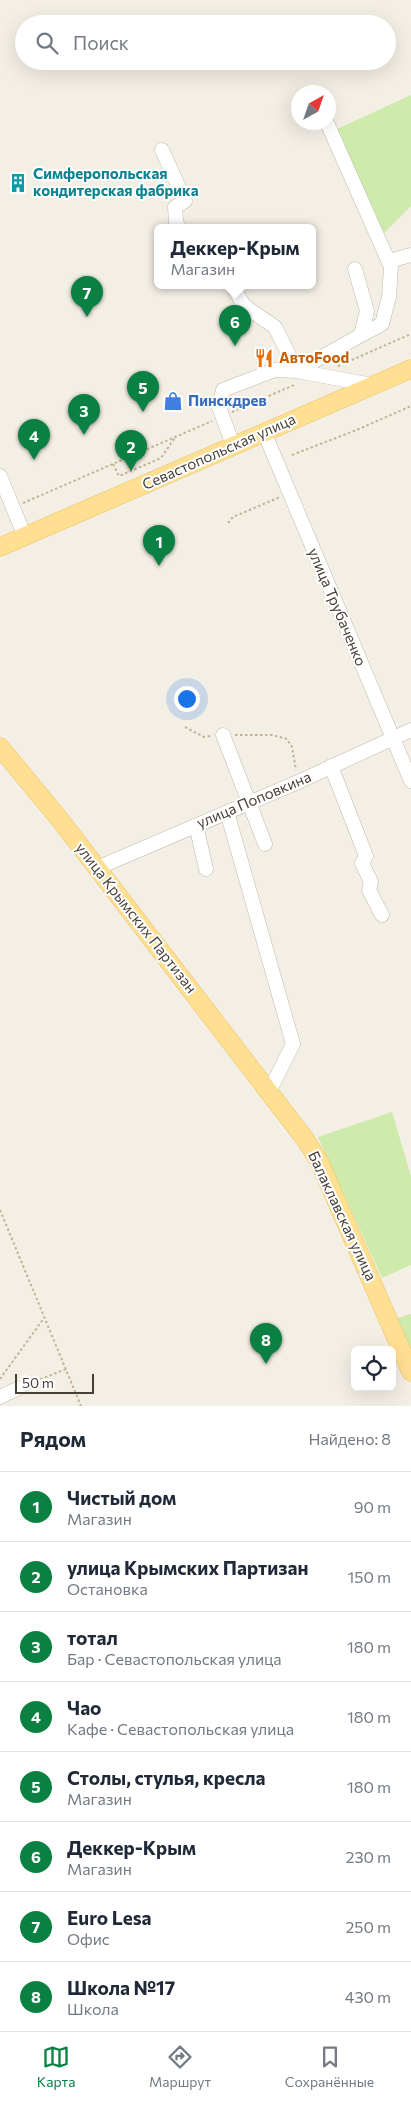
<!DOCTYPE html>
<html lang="ru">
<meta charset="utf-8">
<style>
:root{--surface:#fff;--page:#f6f6f7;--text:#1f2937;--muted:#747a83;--line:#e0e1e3;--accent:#0b8043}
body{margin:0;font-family:Commissioner,sans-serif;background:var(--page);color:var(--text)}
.controls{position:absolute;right:15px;bottom:15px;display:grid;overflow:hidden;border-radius:8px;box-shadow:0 5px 20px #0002}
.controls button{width:45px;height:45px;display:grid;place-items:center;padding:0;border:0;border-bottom:1px solid var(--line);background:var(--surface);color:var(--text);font:25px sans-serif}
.compass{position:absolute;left:291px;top:85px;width:45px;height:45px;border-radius:50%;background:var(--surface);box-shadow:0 5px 20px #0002;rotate:40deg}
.scale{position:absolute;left:15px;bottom:12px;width:79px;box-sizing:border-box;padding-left:5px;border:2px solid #463f34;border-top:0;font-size:14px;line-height:18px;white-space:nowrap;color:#463f34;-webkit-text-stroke:4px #fff;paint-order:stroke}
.you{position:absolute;left:186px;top:698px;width:18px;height:18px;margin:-12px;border:4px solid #fff;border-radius:50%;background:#1a73e8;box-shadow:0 0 0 8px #1a73e833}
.badge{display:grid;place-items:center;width:32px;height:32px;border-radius:50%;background:var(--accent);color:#fff;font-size:16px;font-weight:700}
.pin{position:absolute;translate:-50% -41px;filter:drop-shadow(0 1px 2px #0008)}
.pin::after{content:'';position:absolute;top:26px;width:18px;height:15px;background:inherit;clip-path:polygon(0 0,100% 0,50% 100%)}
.popup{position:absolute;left:154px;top:224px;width:162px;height:65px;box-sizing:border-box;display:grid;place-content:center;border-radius:8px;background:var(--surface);filter:drop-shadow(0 1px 4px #0005);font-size:16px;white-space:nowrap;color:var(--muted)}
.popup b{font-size:19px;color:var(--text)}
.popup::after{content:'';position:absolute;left:50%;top:100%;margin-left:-10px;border:10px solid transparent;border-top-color:var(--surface)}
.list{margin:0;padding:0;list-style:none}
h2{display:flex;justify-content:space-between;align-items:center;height:65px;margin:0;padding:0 20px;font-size:21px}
h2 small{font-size:16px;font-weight:400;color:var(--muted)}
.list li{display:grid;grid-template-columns:32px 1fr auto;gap:15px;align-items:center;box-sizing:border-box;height:70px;padding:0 20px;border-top:1px solid var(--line)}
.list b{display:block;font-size:19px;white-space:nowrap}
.list p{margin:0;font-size:16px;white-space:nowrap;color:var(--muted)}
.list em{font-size:16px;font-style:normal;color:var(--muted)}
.icon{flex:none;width:28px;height:28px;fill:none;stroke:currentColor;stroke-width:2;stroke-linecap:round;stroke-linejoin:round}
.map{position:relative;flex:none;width:411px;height:1406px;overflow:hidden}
.search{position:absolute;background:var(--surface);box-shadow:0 5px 20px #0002;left:15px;right:15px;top:15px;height:55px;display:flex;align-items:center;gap:12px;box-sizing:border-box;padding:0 18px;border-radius:28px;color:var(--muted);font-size:19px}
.sheet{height:625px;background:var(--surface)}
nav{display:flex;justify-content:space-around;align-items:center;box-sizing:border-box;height:70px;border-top:1px solid var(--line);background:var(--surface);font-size:14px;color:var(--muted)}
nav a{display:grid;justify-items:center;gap:2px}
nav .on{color:var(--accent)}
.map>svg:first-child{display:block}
.green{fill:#ceebab}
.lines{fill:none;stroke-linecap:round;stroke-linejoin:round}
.minor-casing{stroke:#c0b7a7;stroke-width:15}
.major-casing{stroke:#ebbf5b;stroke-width:19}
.path{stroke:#c2b397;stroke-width:2;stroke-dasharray:2.5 2.5;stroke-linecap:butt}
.minor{stroke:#fff;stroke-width:14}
.major{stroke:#ffe093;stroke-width:18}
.labels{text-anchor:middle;stroke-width:4;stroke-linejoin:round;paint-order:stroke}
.culture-label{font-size:15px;font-weight:bold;fill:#0d838f;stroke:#fff;text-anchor:start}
.food-label{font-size:15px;font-weight:bold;fill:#c56008;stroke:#fff;text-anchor:start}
.shop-label{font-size:15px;font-weight:bold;fill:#366cbe;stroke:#fff;text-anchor:start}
.street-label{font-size:15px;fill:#463f34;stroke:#fff}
</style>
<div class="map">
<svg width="411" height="1406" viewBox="0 0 411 1406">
<rect width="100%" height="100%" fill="#f4efe5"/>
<path class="green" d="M411 95V206L384 233 337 129Z
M392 1112 411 1176V1265L382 1278 318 1137Z
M411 1314V1354L395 1319Z"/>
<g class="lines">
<g class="minor-casing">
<path id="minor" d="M328 125 391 267 389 297 382 324 361 335
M162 150 185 201 175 207 176 222 179 227
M389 261 411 255
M232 285 243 304 250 310 275 327 297 371 361 335 367 311 355 269
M264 432 411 781
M233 445 219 407 223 390 275 370 297 371 372 385
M0 476 25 537
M223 735 265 844
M331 766 366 856 362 863 371 882 369 890 382 915
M227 812 293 1044 269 1092
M196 825 206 869
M97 868 298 782 411 730
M0 1397 19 1388"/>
</g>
<g class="major-casing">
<path id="major" d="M0 547 411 369
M0 747 61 821 305 1139 319 1161 411 1372"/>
</g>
<path class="path" d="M338 366 411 334
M232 412 294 385
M292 455 359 429 411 406
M113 464 119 476 161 458 176 436
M23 503 212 421
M228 523 233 517 280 497
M185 727 204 737 210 736
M235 735H272L287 739 292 747 296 770
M0 1210 81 1406
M0 1379 44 1318
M31 1383 66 1369"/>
<use href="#minor" class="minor"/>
<use href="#major" class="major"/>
</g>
<defs>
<g id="building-bare" transform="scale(1.5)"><path d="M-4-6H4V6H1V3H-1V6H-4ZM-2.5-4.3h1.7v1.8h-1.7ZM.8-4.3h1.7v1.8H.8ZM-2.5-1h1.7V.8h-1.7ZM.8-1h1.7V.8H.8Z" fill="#0f9aa8" stroke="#fff" stroke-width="2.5" paint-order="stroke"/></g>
<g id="restaurant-bare" transform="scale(1.5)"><path d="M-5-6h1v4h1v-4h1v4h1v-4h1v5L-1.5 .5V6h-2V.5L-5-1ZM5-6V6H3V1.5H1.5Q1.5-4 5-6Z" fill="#e8710a" stroke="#fff" stroke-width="2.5" paint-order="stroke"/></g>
<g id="shop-bare" transform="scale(1.5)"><path d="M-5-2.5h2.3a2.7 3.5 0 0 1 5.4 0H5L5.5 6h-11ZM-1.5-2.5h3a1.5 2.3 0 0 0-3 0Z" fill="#3f7fe0" stroke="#fff" stroke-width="2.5" paint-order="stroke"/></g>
</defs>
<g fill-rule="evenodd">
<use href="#building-bare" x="18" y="183"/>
<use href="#restaurant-bare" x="264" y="358"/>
<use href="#shop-bare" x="173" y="401"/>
</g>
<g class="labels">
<g class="culture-label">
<text x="33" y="179">Симферопольская<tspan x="33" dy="17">кондитерская фабрика</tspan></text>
</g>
<g class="food-label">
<text x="279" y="363">АвтоFood</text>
</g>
<g class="shop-label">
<text x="188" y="406">Пинскдрев</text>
</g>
<g class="street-label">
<text transform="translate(219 452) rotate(-24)" y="5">Севастопольская улица</text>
<text transform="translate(337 607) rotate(67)" y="5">улица Трубаченко</text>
<text transform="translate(254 800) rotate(-23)" y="5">улица Поповкина</text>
<text transform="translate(136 918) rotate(52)" y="5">улица Крымских Партизан</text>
<text transform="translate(342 1216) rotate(65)" y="5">Балаклавская улица</text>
</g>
</g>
</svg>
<div class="controls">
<button><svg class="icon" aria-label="locate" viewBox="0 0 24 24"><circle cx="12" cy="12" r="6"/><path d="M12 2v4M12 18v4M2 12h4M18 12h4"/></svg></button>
</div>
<svg class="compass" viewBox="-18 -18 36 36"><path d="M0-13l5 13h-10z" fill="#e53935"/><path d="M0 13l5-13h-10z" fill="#747a83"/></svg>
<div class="scale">50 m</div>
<div class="you"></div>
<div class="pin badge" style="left:159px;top:566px">1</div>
<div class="pin badge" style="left:131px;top:471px">2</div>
<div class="pin badge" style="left:84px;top:435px">3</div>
<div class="pin badge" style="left:34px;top:460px">4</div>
<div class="pin badge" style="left:143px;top:412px">5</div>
<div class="pin badge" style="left:235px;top:346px">6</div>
<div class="popup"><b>Деккер-Крым</b>Магазин</div>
<div class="pin badge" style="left:87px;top:317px">7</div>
<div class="pin badge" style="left:266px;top:1364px">8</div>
<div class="search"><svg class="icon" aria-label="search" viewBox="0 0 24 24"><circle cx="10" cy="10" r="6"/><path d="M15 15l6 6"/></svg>Поиск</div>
</div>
<section class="sheet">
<h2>Рядом<small>Найдено: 8</small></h2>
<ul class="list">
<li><span class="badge">1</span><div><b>Чистый дом</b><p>Магазин</p></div><em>90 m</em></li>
<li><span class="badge">2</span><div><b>улица Крымских Партизан</b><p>Остановка</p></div><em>150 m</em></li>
<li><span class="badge">3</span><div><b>тотал</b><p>Бар · Севастопольская улица</p></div><em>180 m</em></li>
<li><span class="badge">4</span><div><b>Чао</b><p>Кафе · Севастопольская улица</p></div><em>180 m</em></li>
<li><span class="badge">5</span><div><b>Столы, стулья, кресла</b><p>Магазин</p></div><em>180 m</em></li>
<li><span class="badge">6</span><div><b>Деккер-Крым</b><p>Магазин</p></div><em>230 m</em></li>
<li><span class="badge">7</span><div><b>Euro Lesa</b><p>Офис</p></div><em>250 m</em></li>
<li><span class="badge">8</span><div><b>Школа №17</b><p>Школа</p></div><em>430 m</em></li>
</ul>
</section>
<nav>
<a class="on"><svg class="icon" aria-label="map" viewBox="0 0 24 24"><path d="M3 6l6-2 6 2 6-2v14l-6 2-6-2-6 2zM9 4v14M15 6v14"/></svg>Карта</a>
<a><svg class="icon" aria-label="directions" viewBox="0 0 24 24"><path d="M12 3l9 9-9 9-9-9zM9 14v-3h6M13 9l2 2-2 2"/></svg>Маршрут</a>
<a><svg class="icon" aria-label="saved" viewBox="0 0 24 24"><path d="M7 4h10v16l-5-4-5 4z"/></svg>Сохранённые</a>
</nav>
